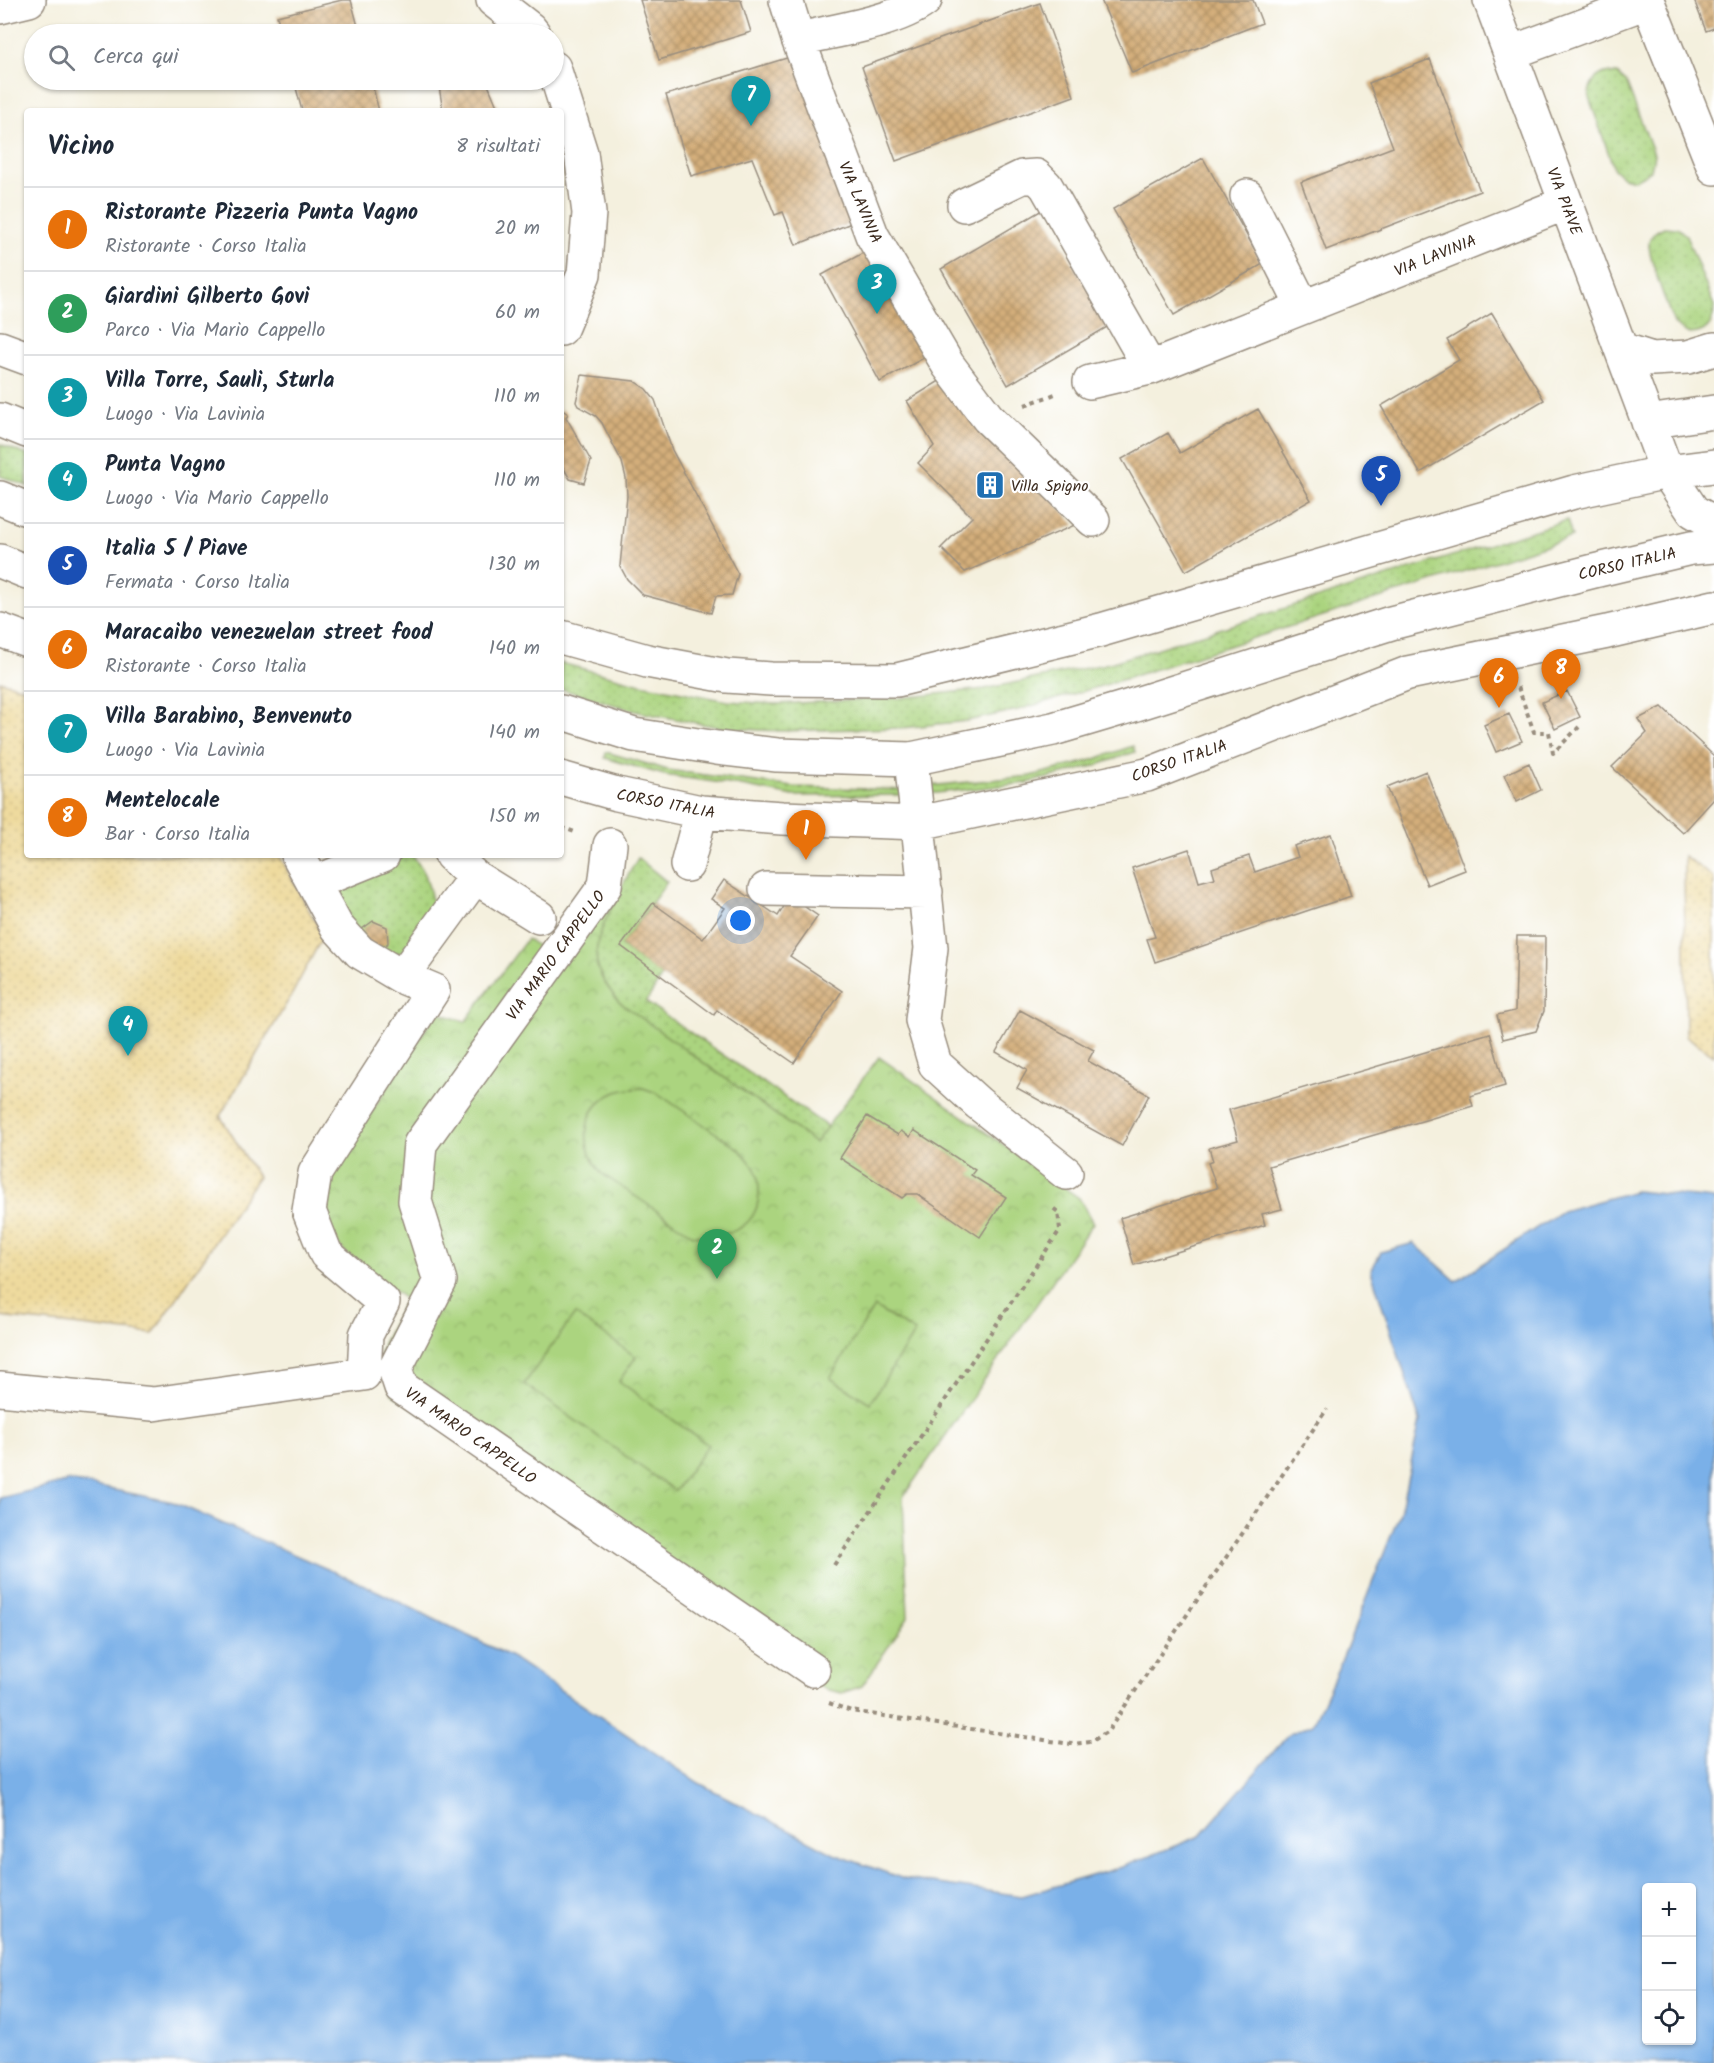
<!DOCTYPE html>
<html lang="it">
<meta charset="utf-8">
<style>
:root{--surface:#fff;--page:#f2f2f3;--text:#1f2937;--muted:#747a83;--line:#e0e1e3;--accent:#1f6fb2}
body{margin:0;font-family:Kalam,sans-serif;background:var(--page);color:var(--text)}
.controls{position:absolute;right:18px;bottom:18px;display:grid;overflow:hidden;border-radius:6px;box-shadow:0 2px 4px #0004}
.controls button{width:54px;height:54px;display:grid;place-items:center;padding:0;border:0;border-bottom:2px solid var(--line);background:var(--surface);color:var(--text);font:30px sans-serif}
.you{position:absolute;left:741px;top:921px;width:21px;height:21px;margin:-15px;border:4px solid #fff;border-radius:50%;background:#1a73e8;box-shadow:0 0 0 9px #1a73e833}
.badge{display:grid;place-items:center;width:39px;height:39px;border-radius:50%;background:var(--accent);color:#fff;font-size:20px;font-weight:700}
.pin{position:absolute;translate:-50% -50px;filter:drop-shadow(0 2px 3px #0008)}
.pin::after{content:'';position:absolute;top:32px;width:21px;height:18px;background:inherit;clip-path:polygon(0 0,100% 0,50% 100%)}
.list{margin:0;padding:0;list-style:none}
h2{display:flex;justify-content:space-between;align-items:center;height:78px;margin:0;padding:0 24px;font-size:26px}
h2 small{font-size:20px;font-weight:400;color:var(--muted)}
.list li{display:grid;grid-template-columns:39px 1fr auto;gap:18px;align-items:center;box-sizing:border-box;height:84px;padding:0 24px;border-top:2px solid var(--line)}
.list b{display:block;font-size:22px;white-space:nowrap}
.list p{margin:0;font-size:20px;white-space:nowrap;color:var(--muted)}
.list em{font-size:20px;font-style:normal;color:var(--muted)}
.icon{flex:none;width:33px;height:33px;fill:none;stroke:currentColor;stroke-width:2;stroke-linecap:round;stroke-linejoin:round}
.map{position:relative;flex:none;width:1714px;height:2063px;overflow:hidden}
.search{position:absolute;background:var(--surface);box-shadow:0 2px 4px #0004;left:24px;top:24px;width:540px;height:66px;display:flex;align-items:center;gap:15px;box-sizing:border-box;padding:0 21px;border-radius:33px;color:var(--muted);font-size:22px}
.panel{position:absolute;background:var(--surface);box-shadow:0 2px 4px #0004;left:24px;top:108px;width:540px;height:750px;border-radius:6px}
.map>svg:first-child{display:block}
.grass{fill:url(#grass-dots);stroke:#737f4e;stroke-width:1.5}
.sand{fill:url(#sand-dots);stroke:#94825e;stroke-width:1.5}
.park{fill:url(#park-crowns);stroke:#737f4e;stroke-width:1.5}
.pitch{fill:#abd47f;stroke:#737f4e;stroke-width:1.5}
.water{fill:#7ab0e8;stroke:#5a6d83;stroke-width:1.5;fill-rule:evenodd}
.building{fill:url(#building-cross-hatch)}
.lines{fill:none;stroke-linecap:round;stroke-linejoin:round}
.minor-casing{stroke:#988d7e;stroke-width:36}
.major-casing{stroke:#988d7e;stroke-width:36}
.path{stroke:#988d7e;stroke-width:4;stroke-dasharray:4.5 4.5;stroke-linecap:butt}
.minor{stroke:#fff;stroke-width:33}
.major{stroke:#fff;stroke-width:33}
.labels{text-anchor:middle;stroke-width:4.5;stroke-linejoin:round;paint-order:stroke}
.street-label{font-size:16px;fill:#3b2a1e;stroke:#fff}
.poi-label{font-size:16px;fill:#3b2a1e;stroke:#fff;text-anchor:start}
</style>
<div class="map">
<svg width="1714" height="2063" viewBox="0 0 1714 2063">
<defs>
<pattern id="grass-dots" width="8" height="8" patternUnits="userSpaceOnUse" patternTransform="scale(1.5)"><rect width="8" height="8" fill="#abd47f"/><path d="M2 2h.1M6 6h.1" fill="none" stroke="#94b66d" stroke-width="1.8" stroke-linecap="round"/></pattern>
<pattern id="sand-dots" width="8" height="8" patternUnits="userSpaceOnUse" patternTransform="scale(1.5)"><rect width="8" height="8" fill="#eeda9e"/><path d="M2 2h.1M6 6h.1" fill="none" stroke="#cdbb88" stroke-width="1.8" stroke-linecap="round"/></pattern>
<pattern id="park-crowns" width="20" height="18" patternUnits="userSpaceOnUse" patternTransform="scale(1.5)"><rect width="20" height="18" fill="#abd47f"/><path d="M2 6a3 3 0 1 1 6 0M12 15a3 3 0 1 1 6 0" fill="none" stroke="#94b66d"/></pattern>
<pattern id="building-cross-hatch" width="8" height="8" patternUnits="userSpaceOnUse" patternTransform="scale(1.5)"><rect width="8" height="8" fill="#d4af7b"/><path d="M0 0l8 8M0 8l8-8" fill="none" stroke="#ad8f64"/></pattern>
</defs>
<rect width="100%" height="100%" fill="#fff"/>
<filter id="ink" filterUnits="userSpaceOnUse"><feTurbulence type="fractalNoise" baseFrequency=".0167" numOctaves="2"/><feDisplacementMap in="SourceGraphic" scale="12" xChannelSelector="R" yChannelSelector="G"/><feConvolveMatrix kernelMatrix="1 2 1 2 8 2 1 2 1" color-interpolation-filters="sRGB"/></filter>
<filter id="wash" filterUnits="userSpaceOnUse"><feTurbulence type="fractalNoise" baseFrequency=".008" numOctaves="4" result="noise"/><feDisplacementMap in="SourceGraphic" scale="24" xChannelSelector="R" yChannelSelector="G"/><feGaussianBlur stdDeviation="1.35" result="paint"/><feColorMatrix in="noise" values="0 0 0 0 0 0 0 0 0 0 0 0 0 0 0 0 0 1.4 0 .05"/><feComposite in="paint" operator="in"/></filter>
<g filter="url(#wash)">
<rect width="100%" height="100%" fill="#f4f0de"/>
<path class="grass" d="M1605 73 1617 74 1626 82 1654 154 1651 171 1635 180 1623 177 1614 169 1589 97C1589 85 1594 77 1605 73Z
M1664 227 1677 228 1686 235 1714 306C1714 324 1707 334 1689 334 1684 331 1677 328 1674 323 1669 312 1647 252 1649 243 1650 235 1657 230 1664 227Z
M0 444 27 455V486L0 476Z
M1567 520 1572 537 1115 682 1018 710 967 721 902 728 778 731 723 728 639 712 561 689V663L641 684 728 701 775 704 899 698 984 689 1110 663Z
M1133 746 1135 752 1091 767 1027 783 919 795 918 787 1031 776 1089 761Z
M606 752 668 770 794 787 908 790V795L793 796 736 785 664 775 605 758Z
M403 855H412C423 868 435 895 431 912 429 921 412 944 406 953L384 954 354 940 324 887Z
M638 858 667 882 621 946 662 976 646 1002 828 1127 816 1144 618 1002C609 988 597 974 596 956 594 931 625 881 638 858Z"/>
<path class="sand" d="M0 681 23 688 27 687V855H279L323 936 291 996 220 1116 258 1177 153 1334 0 1317Z
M1684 856 1714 878V1055L1686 1036Z"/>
<path class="park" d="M619 893C607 918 586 949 602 978 606 986 613 994 618 1001L815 1143 879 1057 1079 1198 1093 1223 903 1497 908 1617 862 1686 842 1693 824 1689 392 1394 378 1359 383 1343 405 1299 352 1259 330 1237 322 1187 437 1012 465 1022 527 939 549 954Z"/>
<path class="pitch" d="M643 1088 657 1093 739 1149C745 1156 752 1163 756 1171 759 1178 759 1187 759 1194 757 1231 723 1239 693 1235L601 1173C580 1147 580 1109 614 1093 623 1089 633 1089 643 1088Z
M874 1307 915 1332 870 1403 830 1378Z
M575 1314 636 1357 619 1381 708 1445 675 1491 524 1384Z"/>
<path class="water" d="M1635 1191 1714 1199V2063H0V1498L70 1481 173 1502 369 1587 511 1657 699 1783 834 1854 904 1879 1022 1896 1122 1867 1200 1836 1289 1734 1313 1724 1340 1664 1400 1513 1420 1421 1371 1271 1381 1252 1414 1243 1456 1281 1562 1211ZM1646 1888H1692V2040H1646Z"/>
<g id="blocks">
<path class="building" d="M342 0H351L360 34H282L277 16Z
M640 0H741L751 32 659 60Z
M1101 0H1253L1262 23 1132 73Z
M1694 0H1714V28L1706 31Z
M1040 3 1074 96 896 161 862 67Z
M800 54 859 220 796 245 783 212 775 215 752 158 691 176 666 95Z
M1430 59 1480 191 1326 250 1301 182 1393 147 1369 83Z
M294 80H371L379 111H302Z
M438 80H486L499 111H443Z
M1203 158 1263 264 1174 315 1113 209Z
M1042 210 1109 326 1008 385 941 269Z
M874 247 933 353 880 382 822 275Z
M1492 313 1544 400 1420 473 1381 406 1459 360 1447 340Z
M582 375 634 381 646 389 655 400 672 450 738 574 732 595 716 596 711 613 643 595 627 579 620 566 627 496 626 478 622 462 602 423 596 416 578 406 576 402Z
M946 377 1075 525 965 572 941 548 972 517 918 463 934 446 907 401Z
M561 409 568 414 566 417 591 461 584 483 570 479 563 467 561 468Z
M1258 409 1311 500 1186 571 1122 459 1168 433 1180 453Z
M1567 691 1580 717 1555 729 1542 702Z
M1662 707 1714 756V799L1683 833 1612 767 1647 733 1638 719Z
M1509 714 1522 741 1496 752 1484 725Z
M1529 763 1541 790 1517 802 1504 775Z
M1426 771 1465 870 1427 885 1387 787Z
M1331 834 1351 896 1155 962 1147 939 1155 937 1132 868 1189 849 1199 882 1215 878 1212 868 1249 856 1255 872 1298 857 1294 846Z
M724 880 778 916 790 897 818 916 790 956 842 991 794 1063 717 1010 714 1015 621 946 653 903 703 939 725 908 711 899Z
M373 921 387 927 388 943 377 951 364 945 362 929Z
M1517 936H1545L1544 1011 1536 1031 1503 1039 1497 1015 1515 1011Z
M1020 1010 1094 1050 1088 1061 1149 1095 1122 1146 1017 1088 1027 1070 996 1052Z
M1490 1033 1505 1086 1470 1096 1473 1106 1269 1166 1282 1209 1262 1214 1265 1225 1134 1265 1120 1218 1217 1188 1208 1163 1213 1161 1209 1148 1238 1140 1229 1110Z
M867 1116 898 1135 901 1131 910 1137 914 1130 975 1170 971 1175 1006 1197 980 1237 917 1194H907L902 1198 840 1158Z"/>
</g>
</g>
<g filter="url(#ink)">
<use href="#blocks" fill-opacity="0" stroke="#988d7e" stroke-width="1.5"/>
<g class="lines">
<g class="minor-casing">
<path id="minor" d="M493 0 530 29 534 34
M786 0 798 39 872 235 948 365 988 418 1093 520
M1490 0 1667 472 1693 511 1714 523
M1647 0 1714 168
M0 7 29 0
M798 39C834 31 896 22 925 0
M1510 53 1647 2
M554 68 581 153 589 213 584 274 561 329
M1247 196 1303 307
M964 205 1022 177 1036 176 1046 186 1150 368
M0 348 27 358
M1621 349 1652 359 1688 357 1714 349
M1090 382 1150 368 1566 203
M1648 422 1714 412
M0 561 27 572
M0 630 27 640
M911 759 931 948 922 1020 935 1064 978 1103 1066 1173
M561 778 617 794 701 812 782 818 919 823 1147 775 1408 673 1607 632 1714 607
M610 845 605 886 420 1144 415 1201 440 1281 395 1369 401 1387 813 1670
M451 855 475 877 539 917
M687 865 701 812
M314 883 383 855
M766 889 926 892
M402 977 475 877
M0 1389 153 1404 364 1374 366 1335 383 1302 326 1254 309 1211 315 1173 433 990 402 977 360 952 337 927 298 855"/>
</g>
<g class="major-casing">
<path id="major" d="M0 420 27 431
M0 498 27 509
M561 637 647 661 727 676 771 679 897 680 1101 630 1574 492 1667 472 1714 466
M561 712 634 735 717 748 777 755 911 759 1053 729 1127 707 1391 623 1594 571 1691 548 1714 546"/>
</g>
<path class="path" d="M1025 405 1058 393
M1518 687 1534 732H1549L1553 753 1579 727
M561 827 577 833
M834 1565 1060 1230 1058 1212 1053 1208
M829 1703 851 1711 1071 1744 1091 1742 1108 1731 1327 1409"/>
<use href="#minor" class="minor"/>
<use href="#major" class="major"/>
</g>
</g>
<defs>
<g id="building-square" transform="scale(1.5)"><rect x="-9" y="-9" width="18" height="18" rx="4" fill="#1f6fb2" stroke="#fff"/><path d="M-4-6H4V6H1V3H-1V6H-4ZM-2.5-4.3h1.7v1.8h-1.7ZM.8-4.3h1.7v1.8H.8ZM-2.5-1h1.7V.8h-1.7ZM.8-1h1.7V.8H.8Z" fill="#fff"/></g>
</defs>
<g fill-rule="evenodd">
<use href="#building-square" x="990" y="485"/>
</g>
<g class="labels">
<g class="street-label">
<text transform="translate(1565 201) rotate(69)" y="6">VIA PIAVE</text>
<text transform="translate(861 202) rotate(67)" y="6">VIA LAVINIA</text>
<text transform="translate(1435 255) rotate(-22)" y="6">VIA LAVINIA</text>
<text transform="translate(1627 563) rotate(-13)" y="6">CORSO ITALIA</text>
<text transform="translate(1179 760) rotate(-19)" y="6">CORSO ITALIA</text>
<text transform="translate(666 803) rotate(11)" y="6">CORSO ITALIA</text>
<text transform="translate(555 955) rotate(-54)" y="6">VIA MARIO CAPPELLO</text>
<text transform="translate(471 1435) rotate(35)" y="6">VIA MARIO CAPPELLO</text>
</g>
<g class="poi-label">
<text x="1011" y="491">Villa Spigno</text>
</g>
</g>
</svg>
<div class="controls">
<button>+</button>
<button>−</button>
<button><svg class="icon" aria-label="locate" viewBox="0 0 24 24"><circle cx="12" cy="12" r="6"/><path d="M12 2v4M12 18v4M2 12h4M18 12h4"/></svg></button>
</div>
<div class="you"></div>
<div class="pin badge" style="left:806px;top:860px;background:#e8710a">1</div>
<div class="pin badge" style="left:717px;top:1279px;background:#2e9e5b">2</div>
<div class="pin badge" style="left:877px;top:314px;background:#0f9aa8">3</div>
<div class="pin badge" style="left:128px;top:1056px;background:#0f9aa8">4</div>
<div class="pin badge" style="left:1381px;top:506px;background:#1a4fb4">5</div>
<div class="pin badge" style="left:1499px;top:708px;background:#e8710a">6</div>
<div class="pin badge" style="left:751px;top:126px;background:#0f9aa8">7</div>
<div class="pin badge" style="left:1561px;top:699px;background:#e8710a">8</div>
<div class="search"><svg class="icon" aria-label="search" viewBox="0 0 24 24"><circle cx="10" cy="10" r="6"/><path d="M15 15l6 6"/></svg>Cerca qui</div>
<section class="panel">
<h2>Vicino<small>8 risultati</small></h2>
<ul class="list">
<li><span class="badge" style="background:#e8710a">1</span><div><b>Ristorante Pizzeria Punta Vagno</b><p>Ristorante · Corso Italia</p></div><em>20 m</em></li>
<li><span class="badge" style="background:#2e9e5b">2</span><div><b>Giardini Gilberto Govi</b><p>Parco · Via Mario Cappello</p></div><em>60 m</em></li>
<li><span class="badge" style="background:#0f9aa8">3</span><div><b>Villa Torre, Sauli, Sturla</b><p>Luogo · Via Lavinia</p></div><em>110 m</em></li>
<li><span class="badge" style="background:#0f9aa8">4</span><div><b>Punta Vagno</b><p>Luogo · Via Mario Cappello</p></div><em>110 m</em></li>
<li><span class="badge" style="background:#1a4fb4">5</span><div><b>Italia 5 / Piave</b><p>Fermata · Corso Italia</p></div><em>130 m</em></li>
<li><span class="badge" style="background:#e8710a">6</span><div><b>Maracaibo venezuelan street food</b><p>Ristorante · Corso Italia</p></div><em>140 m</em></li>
<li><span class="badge" style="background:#0f9aa8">7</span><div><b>Villa Barabino, Benvenuto</b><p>Luogo · Via Lavinia</p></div><em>140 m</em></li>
<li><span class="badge" style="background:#e8710a">8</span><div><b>Mentelocale</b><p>Bar · Corso Italia</p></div><em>150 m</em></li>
</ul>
</section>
</div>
